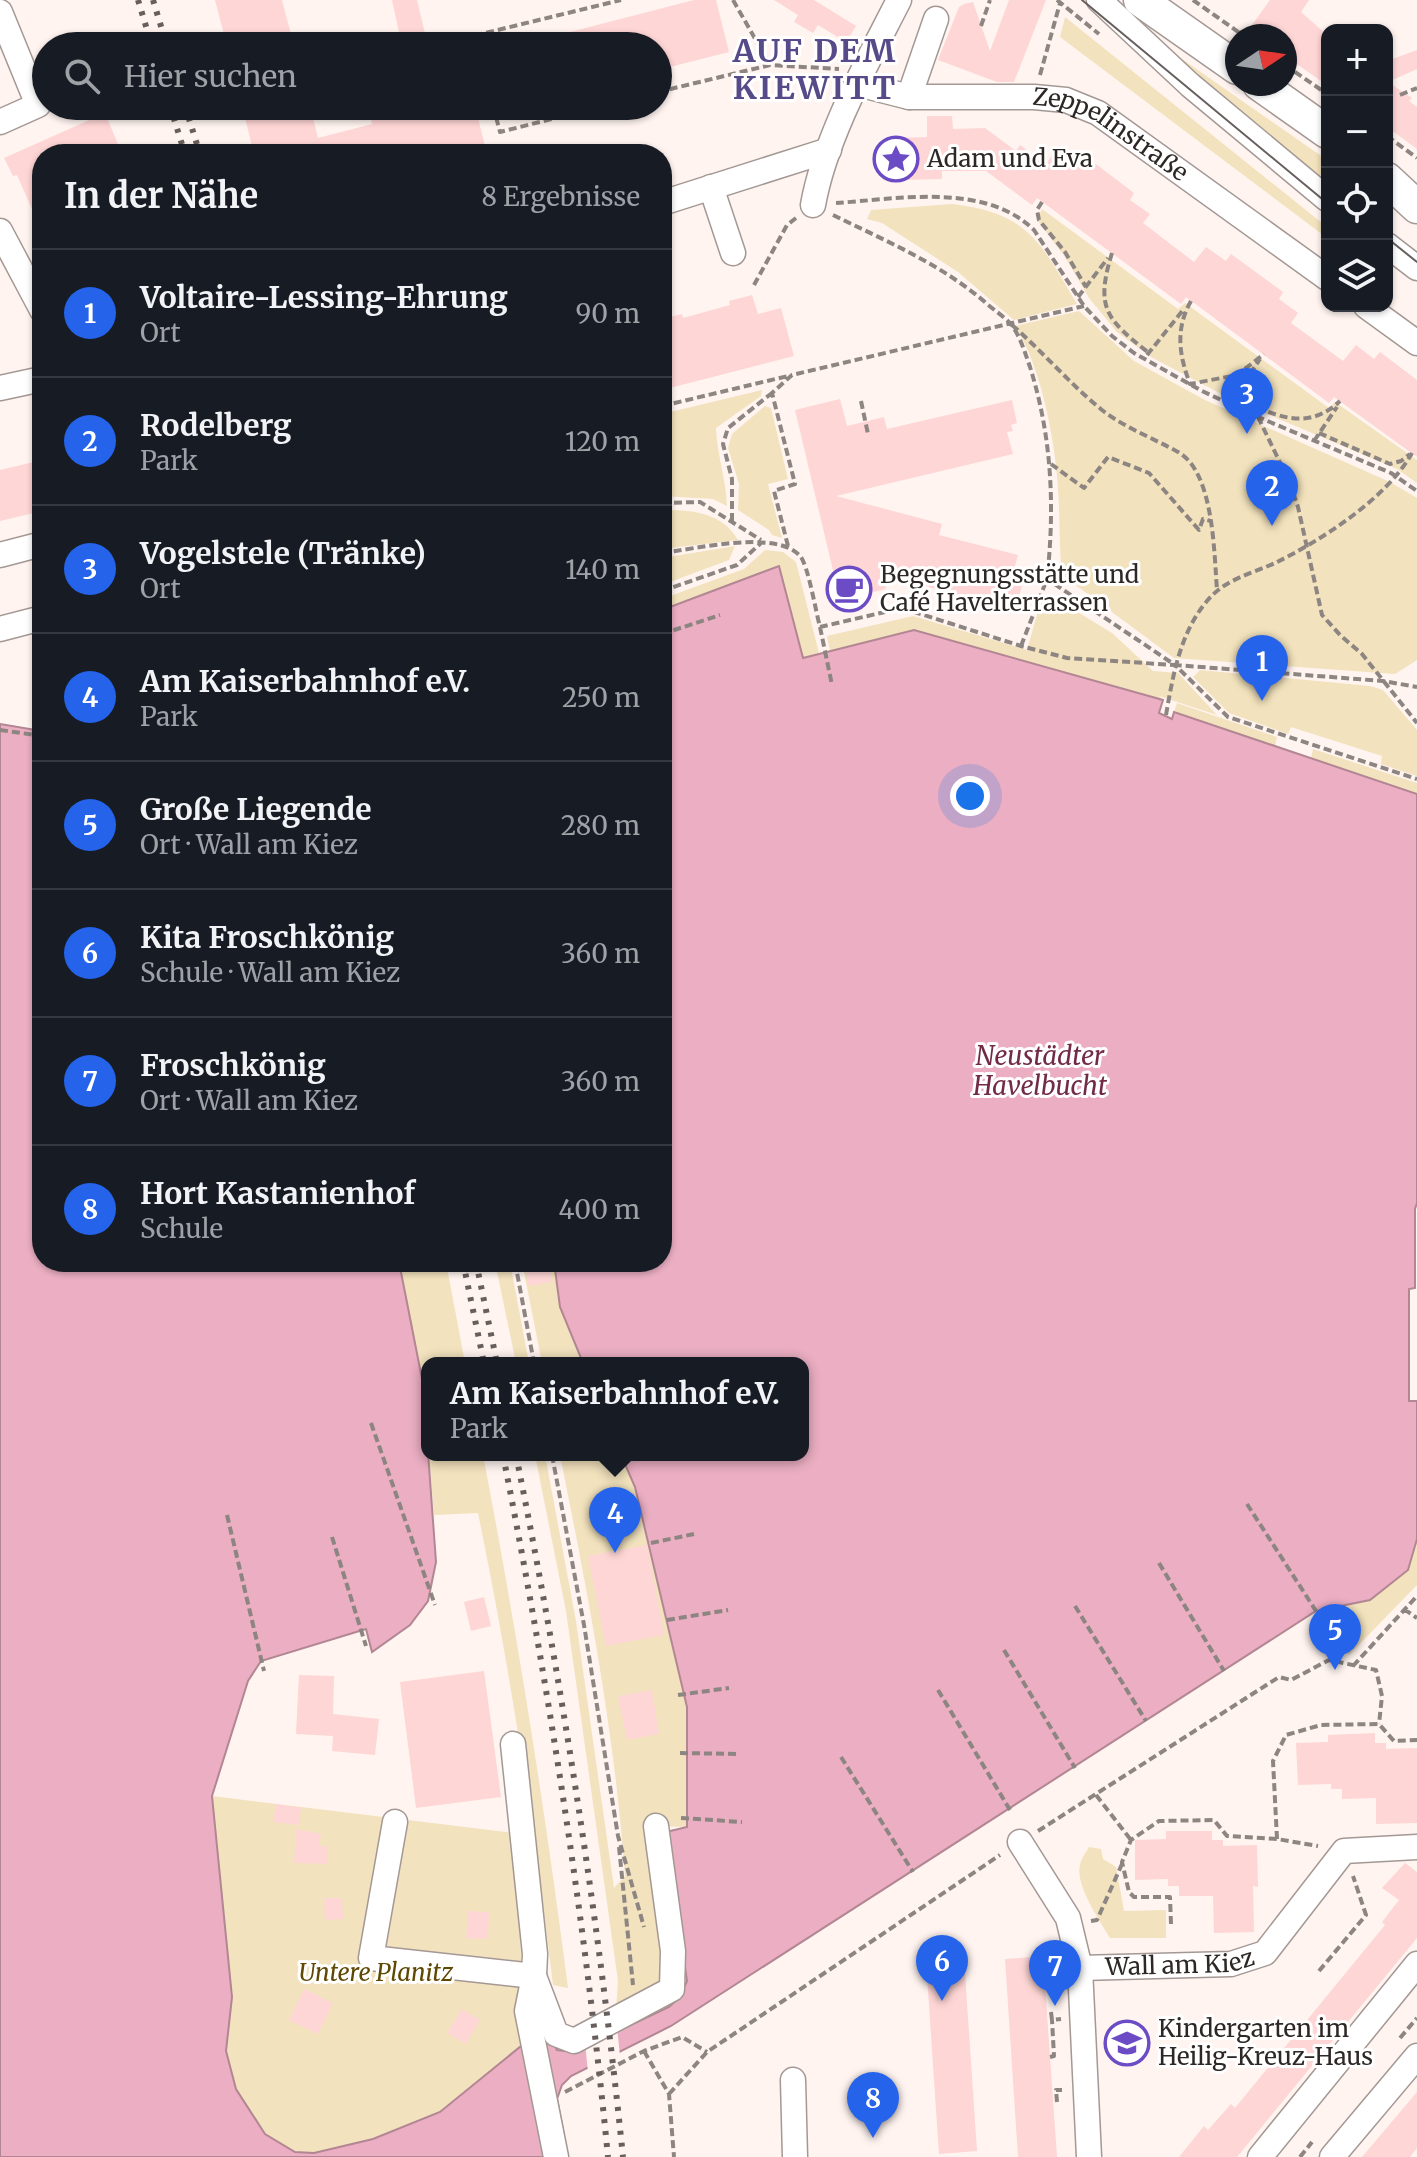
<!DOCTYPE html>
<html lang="de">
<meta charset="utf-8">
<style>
:root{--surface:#171b24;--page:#242831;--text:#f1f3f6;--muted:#9ea1a6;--line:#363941;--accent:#2563eb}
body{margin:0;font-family:Merriweather,serif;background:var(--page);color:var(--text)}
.controls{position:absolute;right:24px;top:24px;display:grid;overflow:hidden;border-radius:16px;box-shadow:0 2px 6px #0004}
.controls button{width:72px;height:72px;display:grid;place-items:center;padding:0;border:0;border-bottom:2px solid var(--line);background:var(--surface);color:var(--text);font:40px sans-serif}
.compass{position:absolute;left:1225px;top:24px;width:72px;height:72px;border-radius:50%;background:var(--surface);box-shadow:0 2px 6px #0004;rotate:77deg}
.you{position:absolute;left:970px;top:796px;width:28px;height:28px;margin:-20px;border:6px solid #fff;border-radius:50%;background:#1a73e8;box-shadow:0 0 0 12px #1a73e833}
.badge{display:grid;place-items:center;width:52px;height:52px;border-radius:50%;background:var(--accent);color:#fff;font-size:26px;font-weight:700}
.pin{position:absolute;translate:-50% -66px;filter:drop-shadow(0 2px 4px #0008)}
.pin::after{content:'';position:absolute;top:42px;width:28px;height:24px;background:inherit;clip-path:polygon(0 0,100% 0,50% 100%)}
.popup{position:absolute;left:421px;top:1357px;width:388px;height:104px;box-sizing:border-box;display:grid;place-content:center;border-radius:16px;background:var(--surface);filter:drop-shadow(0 2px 6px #0005);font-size:26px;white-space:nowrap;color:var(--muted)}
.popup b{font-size:30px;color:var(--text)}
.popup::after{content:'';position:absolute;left:50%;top:100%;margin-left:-16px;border:16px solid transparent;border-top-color:var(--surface)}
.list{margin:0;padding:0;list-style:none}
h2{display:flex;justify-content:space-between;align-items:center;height:104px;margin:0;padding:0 32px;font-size:34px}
h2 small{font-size:26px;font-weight:400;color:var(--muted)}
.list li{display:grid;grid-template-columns:52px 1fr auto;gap:24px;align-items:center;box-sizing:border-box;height:128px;padding:0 32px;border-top:2px solid var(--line)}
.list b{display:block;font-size:30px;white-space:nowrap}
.list p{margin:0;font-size:26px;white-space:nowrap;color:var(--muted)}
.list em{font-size:26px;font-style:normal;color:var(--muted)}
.icon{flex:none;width:44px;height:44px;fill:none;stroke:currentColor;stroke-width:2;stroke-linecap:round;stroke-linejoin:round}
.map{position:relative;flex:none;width:1417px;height:2157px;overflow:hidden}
.search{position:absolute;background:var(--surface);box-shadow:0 2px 6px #0004;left:32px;top:32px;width:640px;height:88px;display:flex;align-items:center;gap:20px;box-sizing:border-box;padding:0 28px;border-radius:44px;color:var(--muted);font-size:30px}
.panel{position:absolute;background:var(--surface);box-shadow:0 2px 6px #0004;left:32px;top:144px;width:640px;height:1128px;border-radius:32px}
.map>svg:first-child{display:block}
.green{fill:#f2e2bd}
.water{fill:#ebaec2;stroke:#b28693;stroke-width:2}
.pier{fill:#fff4f0}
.building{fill:#fed6d5}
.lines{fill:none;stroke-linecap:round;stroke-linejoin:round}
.minor-casing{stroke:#a49894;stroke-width:27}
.major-casing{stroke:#a49894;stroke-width:35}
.path{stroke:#8d8582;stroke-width:4;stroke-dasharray:8 4;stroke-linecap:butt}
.minor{stroke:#fff;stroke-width:24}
.major{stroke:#fff;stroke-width:32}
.tram{stroke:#665f5d;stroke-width:2}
.rail{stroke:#665f5d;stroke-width:6;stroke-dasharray:4 8;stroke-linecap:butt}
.labels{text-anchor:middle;stroke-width:6;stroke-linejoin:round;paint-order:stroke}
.street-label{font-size:24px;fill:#2d2826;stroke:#fff}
.poi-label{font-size:24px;fill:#2d2826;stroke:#fff;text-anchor:start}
.park-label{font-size:24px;font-style:italic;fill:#5f4801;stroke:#fff}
.water-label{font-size:26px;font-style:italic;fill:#722b47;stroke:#fff}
.district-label{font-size:32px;font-weight:bold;letter-spacing:2px;fill:#574a88;stroke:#fff}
</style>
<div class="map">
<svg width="1417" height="2157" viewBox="0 0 1417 2157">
<rect width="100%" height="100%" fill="#fff4f0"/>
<path class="green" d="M1065 17 1327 227V238L1060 37Z
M1152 38 1327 160V184Z
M952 204C1029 213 1040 242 1077 304L1014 320 958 272 882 223 867 219 871 210Z
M1042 209 1178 309 1185 303 1329 408 1335 402 1417 460V483L1397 469 1229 398 1151 357 1117 332 1089 298 1065 257 1037 220Z
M1079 311 1134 361 1205 400 1390 482 1417 498V660L1395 674 1174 658 1062 575C1059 546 1060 517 1058 488 1055 440 1041 366 1015 326Z
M762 390 761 396 716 428C717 455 726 479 727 506L713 499 662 496V414Z
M765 406 771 408 788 479 768 484 782 538 772 535 769 530 738 510 739 484 728 448 732 434Z
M662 510C692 510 722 512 738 540L662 549Z
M735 546 729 560 662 585V558Z
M765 550 783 552 796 562 819 653 803 658 779 566 662 610V599L744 569Z
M1048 601 1061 602 1112 633 1153 671 1178 673 1217 715 1159 696 1163 700 914 630 830 651 827 636 913 616 1027 650 1040 604Z
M1200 670 1370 686 1383 690 1417 730V776L1381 764 1382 756 1291 727 1288 734 1229 713 1193 677Z
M1177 703 1277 737 1275 746 1174 712Z
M1313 749 1417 783V794L1311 758Z
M399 1262H446L465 1363H427V1432L423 1383Z
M495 1262H510L529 1363H516Z
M522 1262H554L560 1307 583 1363H542Z
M429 1455H483C517 1632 545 1809 568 1988L553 1985C534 1826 510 1669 478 1513L434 1515Z
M535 1455H545L576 1621 614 1888 625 1876C615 1734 588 1594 560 1455H621L635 1487 687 1707V1827L650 1826 665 1985 616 2010 618 1981 566 1611Z
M1417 1539V1585L1349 1655 1316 1611 1370 1599 1408 1570Z
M212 1796 514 1833 526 2042 441 2111 373 2139 314 2154 295 2153 265 2134 236 2089 226 2051 232 1997Z
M1089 1847 1101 1849 1103 1859 1116 1867 1124 1911 1166 1910V1938H1110C1100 1921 1075 1885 1080 1865 1081 1859 1086 1852 1089 1847Z"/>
<path class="water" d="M779 566 803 658 914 630 1163 700 1159 713 1172 719 1174 712 1417 794V1203L1415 1209V1288L1409 1289V1401H1417V1539L1408 1570 1370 1600 1316 1611 671 2026 571 2076 562 2085 557 2099 564 2135 565 2157H0V724L42 731V1262H399L423 1384 436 1562 428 1601 410 1625 372 1652 366 1629 261 1661 248 1681 212 1796 232 1997 226 2051 236 2089 265 2134 295 2152 314 2153 373 2139 440 2112 526 2042 550 2037 557 2050 574 2052 669 2007 679 1998 687 1981 666 1832 687 1827V1707L635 1487 621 1455H803V1363H583L560 1307 554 1262H662V610Z"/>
<path class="pier" d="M617 2027 620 2056 588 2072 585 2043Z"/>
<path class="building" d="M215 0H282L294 46H227Z
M392 0H417L428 46H402Z
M694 0H716L729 52 658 70V46H539V40Z
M774 0H814L856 26 846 42 818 25 813 33 794 22 798 15Z
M1009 0H1046L1014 82H997L938 60 959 7 964 4 973 2 990 51Z
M1270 0H1309L1301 12 1327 35V85L1285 56V36H1244Z
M1417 50V69L1388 82 1412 98 1409 101 1417 107V149L1387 127V61Z
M242 106H310L318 138 372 124 368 106H475L487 154H254Z
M105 113 122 154H42V232L17 175 13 176 4 158Z
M927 116H952L953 129 985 128 1016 151 1020 145 1046 164 1058 147 1078 162 1084 155 1134 193 1130 200 1150 214 1143 223 1194 262 1206 247 1226 261 1231 254 1283 292 1279 299 1298 313 1291 323 1343 361 1356 345 1374 359 1380 352 1417 380V457L1334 397 1329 403 1186 297 1181 304 1037 198 1032 205 986 171H942V179L896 180V138L927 137Z
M752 295 758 314 781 308 794 356 662 390V319L682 314 683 318 730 305 729 301Z
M840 399 847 426 884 417 887 429 1012 400 1017 423 1011 425 1013 431 1007 432 1013 454 836 496 942 524 939 535 1018 555 1012 577 1017 579 1015 585 1022 586 1015 610 883 575 886 589 840 600 795 410Z
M42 460V511L0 521V470Z
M524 1262H549L552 1282 529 1286Z
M647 1545 664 1635 606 1646 588 1556Z
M484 1597 491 1626 471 1631 464 1602Z
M484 1671 501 1797 416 1808 400 1682Z
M299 1675 334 1676 333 1714 379 1719 375 1755 332 1751 333 1736 296 1734Z
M652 1690 659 1734 627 1740 618 1696Z
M1375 1733V1743H1386V1749L1417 1748V1823L1376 1824V1798L1342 1799V1789H1331V1784L1298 1785 1296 1743 1328 1742V1735Z
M276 1804 301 1808 299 1825 273 1822Z
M296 1829 321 1834 319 1846H328L327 1864 294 1863Z
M1166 1831H1212V1840H1223V1846L1257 1845 1258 1887 1253 1886 1254 1932 1214 1933 1213 1896H1179V1886H1168V1879L1135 1880V1840L1166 1839Z
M1405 1863 1417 1872V1938L1237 2157H1179L1204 2126 1208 2130 1231 2104 1235 2108 1385 1925 1382 1922 1399 1900 1382 1888Z
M324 1898H342L343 1919 325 1920Z
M468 1911 489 1912 488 1939 466 1938Z
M1043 1956 1057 2157H1018L1005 1959Z
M965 1973 977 2151 939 2154 927 1976Z
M304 1989 333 2003 318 2034 289 2020Z
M462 2009 480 2020 466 2044 447 2033Z
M1417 2092V2148L1410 2157H1362Z"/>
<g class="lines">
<g class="minor-casing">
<g id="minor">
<path d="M1099 0 1190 85 1327 199"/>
<path d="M0 12 38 105 0 122"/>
<path id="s1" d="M858 84 909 97H1034L1066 100 1098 113 1327 278"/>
<path d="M909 97 936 19"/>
<path d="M711 187 733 253"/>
<path d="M662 203 829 150"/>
<path d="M813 205C825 137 868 61 899 0"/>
<path d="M0 231 42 310"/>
<path d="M1387 245 1417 268"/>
<path d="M1366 306 1417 343"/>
<path d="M0 388 42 379"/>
<path d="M0 555 42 544"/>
<path d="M0 629 42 618"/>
<path d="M513 1744 535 1954 534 1976 527 2011 556 2157"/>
<path d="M395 1822 371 1958 534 1976"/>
<path d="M1020 1842 1068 1918 1080 1968 1089 2157"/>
<path id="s2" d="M1080 1968 1231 1964 1265 1953 1344 1851 1417 1847"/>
<path d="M534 1976 556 2034 574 2041 672 1989 673 1951 656 1826"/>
<path d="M793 2080 795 2157"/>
<path d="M1260 2157 1417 1964"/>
<path d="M1332 2157 1417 2056"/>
</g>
</g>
<g class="major-casing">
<path id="major" d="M1140 0 1237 68
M1259 84 1327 132
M1387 179 1417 207"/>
</g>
<path class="path" d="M733 0 770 65
M1057 0 1099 34
M1193 0 1244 36
M981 26 990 0
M476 46 473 36 621 0
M1285 65 1327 94
M1040 75 1060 3
M658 92 770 65 839 69
M1400 95 1417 88
M493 106 500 132 603 106
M1387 136 1417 158
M1042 202 1037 210 1039 220 1065 252 1086 287
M836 203C898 199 985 182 1034 230L1084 306 1112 336 1134 353 1202 391 1258 417 1391 473 1417 491
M833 215C886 241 941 264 986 303 994 310 1003 316 1010 323 1020 335 1025 353 1030 367 1052 437 1055 507 1047 579L1175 665 1383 681 1417 687
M1112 253C1095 308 1106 319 1149 353
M754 285 787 225 796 218
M1078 297 1108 258
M1191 301C1175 329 1179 355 1190 384L1237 375 1264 354
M1012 325C1043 352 1070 384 1102 410 1125 428 1153 438 1178 452 1214 472 1214 553 1217 590
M1147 355 1184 309
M1235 398C1272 413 1305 434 1340 401
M861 401 868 434
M1230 404 1260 359
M662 406 788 376
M1258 417 1289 481 1298 507 1322 615 1341 636 1362 654 1417 723
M1319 433 1390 464 1401 461 1410 454
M1314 441 1337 407
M1051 464 1084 488 1108 457 1149 473 1199 530 1203 519 1211 521
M662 503 700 502 761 540
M732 521V479L723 444 728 428 772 393
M788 546 774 491 795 484 772 393 792 375 1084 306
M662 553C696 549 776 529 800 556 808 564 816 613 820 627L902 608 1021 646 1067 658 1175 665 1228 717 1417 779
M662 591 737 565 761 543
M820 627 832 685
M662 634 720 615
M1021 646 1047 579
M1166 715C1173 675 1180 633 1207 601 1225 579 1251 574 1275 563 1322 540 1387 498 1412 453
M0 730 42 736
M37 834 42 799
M515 1262 534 1363
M371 1423 435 1605
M552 1455 584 1625 618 1836 644 1927
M1247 1504 1316 1611
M227 1515 264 1671
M332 1537 366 1646
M651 1543 694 1534
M1159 1563 1224 1671
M1075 1606 1146 1721
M1404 1609 1417 1618
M667 1620 728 1610
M1004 1650 1075 1768
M1353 1666 1417 1596
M938 1690 1010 1810
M678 1695 729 1688
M680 1753 740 1754
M841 1757 913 1872
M1096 1795 1131 1840
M681 1818 742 1822
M1038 1831 1279 1677 1291 1680 1329 1660 1376 1670 1382 1696 1379 1724
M1277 1839 1273 1761 1286 1735 1321 1725 1379 1724 1394 1741 1417 1740
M619 1847 633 1985
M1091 1921 1097 1920 1122 1864
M1171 1924 1170 1897H1134L1129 1892 1122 1862 1131 1840 1159 1821 1214 1820 1227 1836 1277 1839 1318 1846
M1319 1971 1366 1915 1353 1876
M1051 2012 1052 2020 1061 2019
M1400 2038 1417 2018
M644 2051 669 2094 674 2157
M1050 2057 1054 2056 1052 2020
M565 2092 644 2051 682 2037 707 2052
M669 2094 707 2052 1000 1855
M1057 2102 1056 2090H1062
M1300 2157 1312 2142"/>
<use href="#minor" class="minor"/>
<use href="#major" class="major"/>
<path class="tram" d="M1082 0 1327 203
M1387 238 1417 262"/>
<path class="rail" d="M138 0 152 46
M153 0 167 46
M170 106 185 154
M185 106 200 154
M463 1262 484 1363
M476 1262 497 1363
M503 1455C549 1687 585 1921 608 2157
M516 1455C563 1687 599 1922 623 2157"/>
</g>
<defs>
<g id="sight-ring" transform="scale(2.3)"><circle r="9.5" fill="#fff" stroke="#6c4cc5" stroke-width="1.5"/><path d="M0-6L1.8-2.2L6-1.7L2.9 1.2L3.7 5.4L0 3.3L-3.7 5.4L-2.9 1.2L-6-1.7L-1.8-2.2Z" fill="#6c4cc5"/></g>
<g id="cafe-ring" transform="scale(2.3)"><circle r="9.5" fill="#fff" stroke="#6c4cc5" stroke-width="1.5"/><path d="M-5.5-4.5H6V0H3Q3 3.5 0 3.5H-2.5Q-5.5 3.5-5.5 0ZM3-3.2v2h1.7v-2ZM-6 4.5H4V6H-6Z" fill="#6c4cc5"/></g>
<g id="school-ring" transform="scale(2.3)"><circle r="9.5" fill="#fff" stroke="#6c4cc5" stroke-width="1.5"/><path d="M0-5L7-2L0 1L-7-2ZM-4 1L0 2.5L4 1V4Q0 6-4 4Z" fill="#6c4cc5"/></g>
</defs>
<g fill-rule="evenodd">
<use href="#sight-ring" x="896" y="159"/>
<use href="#cafe-ring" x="849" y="589"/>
<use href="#school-ring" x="1127" y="2043"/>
</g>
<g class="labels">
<g class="street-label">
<text dy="8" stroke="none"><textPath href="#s1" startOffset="264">Zeppelinstraße</textPath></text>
<text dy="8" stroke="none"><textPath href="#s2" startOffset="100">Wall am Kiez</textPath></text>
</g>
<g class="poi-label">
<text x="927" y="167">Adam und Eva</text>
<text x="880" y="583">Begegnungsstätte und<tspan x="880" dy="28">Café Havelterrassen</tspan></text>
<text x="1158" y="2037">Kindergarten im<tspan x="1158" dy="28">Heilig-Kreuz-Haus</tspan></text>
</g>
<g class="park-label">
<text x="376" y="1981">Untere Planitz</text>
</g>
<g class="water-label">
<text x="1040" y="1065">Neustädter<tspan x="1040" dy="30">Havelbucht</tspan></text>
</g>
<g class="district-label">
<text x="815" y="62">AUF DEM<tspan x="815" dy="37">KIEWITT</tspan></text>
</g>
</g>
</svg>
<div class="controls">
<button>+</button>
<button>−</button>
<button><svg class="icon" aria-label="locate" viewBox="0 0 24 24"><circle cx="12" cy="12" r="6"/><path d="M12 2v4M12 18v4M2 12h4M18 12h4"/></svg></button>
<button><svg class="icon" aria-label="layers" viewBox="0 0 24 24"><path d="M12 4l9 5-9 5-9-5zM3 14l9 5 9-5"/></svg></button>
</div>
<svg class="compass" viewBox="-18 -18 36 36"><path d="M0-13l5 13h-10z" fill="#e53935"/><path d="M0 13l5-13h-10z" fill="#9ea1a6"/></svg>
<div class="you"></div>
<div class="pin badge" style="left:1262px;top:701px">1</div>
<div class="pin badge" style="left:1272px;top:526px">2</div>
<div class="pin badge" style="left:1247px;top:434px">3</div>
<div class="pin badge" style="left:615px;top:1553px">4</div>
<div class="popup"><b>Am Kaiserbahnhof e.V.</b>Park</div>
<div class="pin badge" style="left:1335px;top:1670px">5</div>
<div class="pin badge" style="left:942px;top:2001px">6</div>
<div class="pin badge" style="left:1055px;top:2006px">7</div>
<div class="pin badge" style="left:873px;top:2138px">8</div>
<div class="search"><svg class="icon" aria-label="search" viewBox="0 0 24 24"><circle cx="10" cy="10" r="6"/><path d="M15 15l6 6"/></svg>Hier suchen</div>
<section class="panel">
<h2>In der Nähe<small>8 Ergebnisse</small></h2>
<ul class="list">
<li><span class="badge">1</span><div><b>Voltaire-Lessing-Ehrung</b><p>Ort</p></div><em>90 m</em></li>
<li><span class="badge">2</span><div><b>Rodelberg</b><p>Park</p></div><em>120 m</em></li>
<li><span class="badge">3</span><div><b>Vogelstele (Tränke)</b><p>Ort</p></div><em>140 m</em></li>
<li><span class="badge">4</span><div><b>Am Kaiserbahnhof e.V.</b><p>Park</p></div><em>250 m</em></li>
<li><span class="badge">5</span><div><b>Große Liegende</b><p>Ort · Wall am Kiez</p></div><em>280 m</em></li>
<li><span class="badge">6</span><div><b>Kita Froschkönig</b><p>Schule · Wall am Kiez</p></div><em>360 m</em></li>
<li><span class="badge">7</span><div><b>Froschkönig</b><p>Ort · Wall am Kiez</p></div><em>360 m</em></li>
<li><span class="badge">8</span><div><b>Hort Kastanienhof</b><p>Schule</p></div><em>400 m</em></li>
</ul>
</section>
</div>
